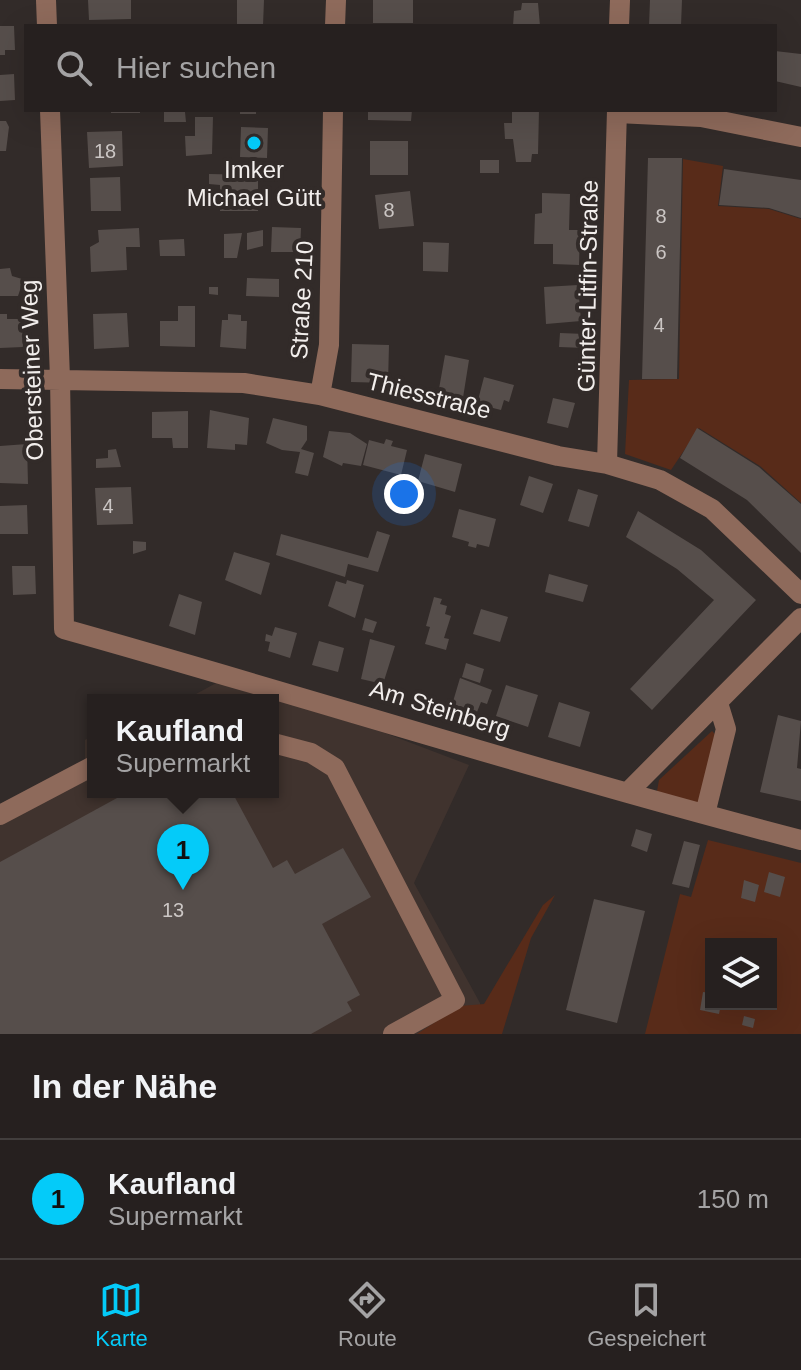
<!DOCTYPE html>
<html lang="de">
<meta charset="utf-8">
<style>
:root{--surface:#26201f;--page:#2e2828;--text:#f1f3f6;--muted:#a4a3a4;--line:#423e3d;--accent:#04cbf9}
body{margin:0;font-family:Arial,sans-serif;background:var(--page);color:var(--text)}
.controls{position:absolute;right:24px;bottom:24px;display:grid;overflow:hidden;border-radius:0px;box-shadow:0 8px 32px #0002}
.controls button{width:72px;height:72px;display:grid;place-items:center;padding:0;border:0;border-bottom:2px solid var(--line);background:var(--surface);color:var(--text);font:40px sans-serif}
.you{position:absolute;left:404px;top:494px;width:28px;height:28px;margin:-20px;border:6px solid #fff;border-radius:50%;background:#1a73e8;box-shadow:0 0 0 12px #1a73e833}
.badge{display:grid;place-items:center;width:52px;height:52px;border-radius:50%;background:var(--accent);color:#111;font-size:26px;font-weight:700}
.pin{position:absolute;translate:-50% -66px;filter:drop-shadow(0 2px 4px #0008)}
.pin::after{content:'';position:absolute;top:42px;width:28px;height:24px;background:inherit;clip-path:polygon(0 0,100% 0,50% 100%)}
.popup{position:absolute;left:87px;top:694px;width:192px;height:104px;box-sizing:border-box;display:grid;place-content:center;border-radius:0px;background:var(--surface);filter:drop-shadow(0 2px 6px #0005);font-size:26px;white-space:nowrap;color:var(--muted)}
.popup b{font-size:30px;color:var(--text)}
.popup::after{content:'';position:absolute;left:50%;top:100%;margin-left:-16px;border:16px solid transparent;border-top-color:var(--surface)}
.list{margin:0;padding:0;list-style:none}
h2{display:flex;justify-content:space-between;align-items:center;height:104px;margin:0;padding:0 32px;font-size:34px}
h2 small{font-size:26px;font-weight:400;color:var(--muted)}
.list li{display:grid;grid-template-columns:52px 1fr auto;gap:24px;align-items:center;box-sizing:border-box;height:120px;padding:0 32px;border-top:2px solid var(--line)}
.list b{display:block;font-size:30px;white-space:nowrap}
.list p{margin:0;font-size:26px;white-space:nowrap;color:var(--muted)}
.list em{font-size:26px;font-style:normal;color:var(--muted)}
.icon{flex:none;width:44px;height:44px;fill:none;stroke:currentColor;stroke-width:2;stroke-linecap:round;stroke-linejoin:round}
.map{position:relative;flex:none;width:801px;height:1034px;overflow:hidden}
.search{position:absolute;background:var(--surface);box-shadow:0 8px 32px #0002;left:24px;right:24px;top:24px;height:88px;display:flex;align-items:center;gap:20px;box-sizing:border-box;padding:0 28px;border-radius:0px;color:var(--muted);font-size:30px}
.sheet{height:224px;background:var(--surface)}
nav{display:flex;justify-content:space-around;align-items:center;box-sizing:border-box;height:112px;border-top:2px solid var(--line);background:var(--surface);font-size:22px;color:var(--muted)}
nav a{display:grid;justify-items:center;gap:4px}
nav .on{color:var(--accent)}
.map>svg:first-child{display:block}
.built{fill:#40332e}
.green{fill:#582b19;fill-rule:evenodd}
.building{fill:#564e4b}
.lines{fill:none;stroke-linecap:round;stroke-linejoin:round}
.minor{stroke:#8e6a5b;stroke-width:20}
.poi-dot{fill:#04cbf9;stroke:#322b29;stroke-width:3}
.labels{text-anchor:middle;stroke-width:8;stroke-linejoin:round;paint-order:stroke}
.number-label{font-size:20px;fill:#cbc6c4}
.poi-label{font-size:24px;fill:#f2eeec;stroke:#322b29}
.street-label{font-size:24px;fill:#f2eeec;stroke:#322b29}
</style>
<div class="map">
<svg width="801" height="1034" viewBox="0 0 801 1034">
<rect width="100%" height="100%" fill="#322b29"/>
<path class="built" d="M218 682 385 733 469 765 414 883 480 1003 482 1034H0V804L85 763V740L93 735V792H273V700H185Z"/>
<path class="green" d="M683 159 723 166 718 206 769 209 801 219V503L760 466 699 428 671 470 625 454 629 380 679 379Z
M712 731 715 734 700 800 695 805 664 798 657 791 659 780Z
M708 840 801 863V1034H645L680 894 691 897ZM711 944H771V1004H711Z
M555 895 531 938 502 1034H417L460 1006 484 1004 543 905Z"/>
<path class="building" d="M88 0H131V19L89 20Z
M237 0H264L263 26H237Z
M373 0H413V23H373Z
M650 0H682L681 26H649Z
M522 3H538L540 26H513L514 11 521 10Z
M0 26H14L15 50H5V55H0Z
M775 51 801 54V87L775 81Z
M14 74 15 100 0 101V75Z
M111 110H140V113H111Z
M240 110H256V114H240Z
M368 110H412L411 121 368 120Z
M512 110H539L538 154H532L531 162H516L513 139H505L504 123H512Z
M164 112H185L186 122H164Z
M195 117H213L212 154 186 156 185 136H195Z
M0 121H6L9 127 6 151H0Z
M241 127 268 128 267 158 240 157Z
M122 131 123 166 89 168 87 132Z
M370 141H408V175H370Z
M648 158H682L677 379H642Z
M480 160H499V173H480Z
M724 169 801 180V218L769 208 719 205Z
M209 174 258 175V211H220V185L209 184Z
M120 177 121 211H91L90 178Z
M410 191 414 226 379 229 375 195Z
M542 193 570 194 569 230H580L579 265 553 264V244H534L535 214 542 213Z
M272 227 301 228 300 252H271Z
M139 228 140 247H126L127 270 91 272 90 247 99 242 98 230Z
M263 230V246L247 250V233Z
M242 233 237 258H224V234Z
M184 239 185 256H160L159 240Z
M423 242 449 243 448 272 423 271Z
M10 268 12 276 22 279V284L18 296H0V269Z
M247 278 279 279V297L246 296Z
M578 285 581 321 546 324 544 287Z
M209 287H218V295L209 294Z
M178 306H195V347L160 346V321H178Z
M127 313 129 347 94 349 93 314Z
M0 314H7V319H22L23 347 0 348Z
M228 314 241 315V321H247L246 349 220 347 222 320H228Z
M560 333 585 334V348L559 347Z
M352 344 389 345 388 383 351 382Z
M445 355 469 360 462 404 437 400Z
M484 377 514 385 509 402 504 400 501 410 477 404Z
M553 398 575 403 568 428 547 423Z
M210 410 249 418 247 445 235 444V450L207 448Z
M188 411V448H173L172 438H152V412Z
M273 418 307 426V440L301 449 314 453 308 476 295 473 300 452 282 450 266 443Z
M697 428 759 467 801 504V553L747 500 680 458Z
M329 431 350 433 367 444 361 466 343 463 342 466 323 457Z
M386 439 393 441 391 446 407 450 401 475 363 465 369 440 384 444Z
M27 444 28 484 0 483V446Z
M116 449 121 467 96 468V459L108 458V450Z
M425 454 462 464 455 492 418 481Z
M529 476 553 484 543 513 520 505Z
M131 487 133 524 97 525 95 488Z
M578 489 598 495 589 527 568 521Z
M27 505 28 534H0V506Z
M459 509 496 519 489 547 477 544 476 548 468 546 469 542 452 537Z
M638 511 701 550 756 600 652 710 630 689 714 600 677 569 626 537Z
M377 531 390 535 378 572 348 564 345 577 276 555 281 534 368 558Z
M133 541 146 542V550L133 554Z
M234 552 270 563 261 595 225 580Z
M12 566H35L36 594 13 595Z
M549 574 588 585 583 602 545 592Z
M347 580 364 585 355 618 328 606 336 581 346 584Z
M179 594 202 602 195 635 169 626Z
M434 597 442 599 440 604 447 606 445 614 451 616 444 638 449 639 446 650 425 644 430 627 426 626Z
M481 609 508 617 500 642 473 634Z
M365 618 377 622 373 633 362 630Z
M275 627 297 633 290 658 268 651 270 642 265 641 266 634 272 636Z
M370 639 395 646 383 684 361 679Z
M319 641 344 648 338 672 312 665Z
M466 663 484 669 480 683 462 677Z
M460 678 492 690 487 704 481 702 477 712 452 705Z
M506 685 538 695 528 727 496 716Z
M559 702 590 712 580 747 548 737Z
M778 715 801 721 797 768 801 769V801L760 792Z
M128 792H232L273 868 287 860 295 874 343 848 371 897 322 924 360 995 347 1002 352 1011 311 1034H0V862Z
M636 829 652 834 647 852 631 846Z
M684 841 700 845 689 888 672 884Z
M769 872 785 877 780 897 764 892Z
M744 880 759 885 755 902 741 898Z
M594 899 645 911 617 1023 566 1010Z
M703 992 711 993V1004H721L719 1014 700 1010Z
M744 1016 755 1019 753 1028 742 1025Z"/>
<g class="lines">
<path class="minor" d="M46 0 47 26
M335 26 336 0
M619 26 620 0
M50 110 60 378 64 629C310 698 554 776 801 840
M617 113 701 117 801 137
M0 379 244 383 320 395 558 456 607 464 660 480 712 509 801 594
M320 395 329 345 333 110
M607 464 617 110
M273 743 311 753 335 768 455 1000 393 1034
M627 793 801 618
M705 814 726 729 718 703
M0 815 93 766"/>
</g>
<circle class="poi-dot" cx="254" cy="143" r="8"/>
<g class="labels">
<g class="number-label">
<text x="105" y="158">18</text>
<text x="389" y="217">8</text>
<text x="661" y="223">8</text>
<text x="661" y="259">6</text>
<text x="659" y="332">4</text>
<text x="108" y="513">4</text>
<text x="173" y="917">13</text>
</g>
<g class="poi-label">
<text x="254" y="178">Imker<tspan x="254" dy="28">Michael Gütt</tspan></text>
</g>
<g class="street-label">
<text transform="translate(588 286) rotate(-89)" y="8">Günter-Litfin-Straße</text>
<text transform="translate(302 300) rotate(-87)" y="8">Straße 210</text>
<text transform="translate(32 370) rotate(-92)" y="8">Obersteiner Weg</text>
<text transform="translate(429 396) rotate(14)" y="8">Thiesstraße</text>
<text transform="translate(440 709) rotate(17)" y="8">Am Steinberg</text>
</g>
</g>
</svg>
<div class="controls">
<button><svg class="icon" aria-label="layers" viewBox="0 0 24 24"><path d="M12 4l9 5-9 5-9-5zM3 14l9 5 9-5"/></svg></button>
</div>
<div class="you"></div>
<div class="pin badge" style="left:183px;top:890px">1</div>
<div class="popup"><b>Kaufland</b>Supermarkt</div>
<div class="search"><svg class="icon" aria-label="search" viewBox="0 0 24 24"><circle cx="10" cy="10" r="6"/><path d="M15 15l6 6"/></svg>Hier suchen</div>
</div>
<section class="sheet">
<h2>In der Nähe<small></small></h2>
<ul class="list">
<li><span class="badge">1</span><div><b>Kaufland</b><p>Supermarkt</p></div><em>150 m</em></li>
</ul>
</section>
<nav>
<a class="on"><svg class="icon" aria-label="map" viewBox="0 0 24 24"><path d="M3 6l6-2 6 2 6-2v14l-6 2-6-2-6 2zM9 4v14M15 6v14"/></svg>Karte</a>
<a><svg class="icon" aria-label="directions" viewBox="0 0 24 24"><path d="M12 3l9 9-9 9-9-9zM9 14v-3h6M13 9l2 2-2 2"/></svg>Route</a>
<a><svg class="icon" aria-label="saved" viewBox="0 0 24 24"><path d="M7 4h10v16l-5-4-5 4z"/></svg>Gespeichert</a>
</nav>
